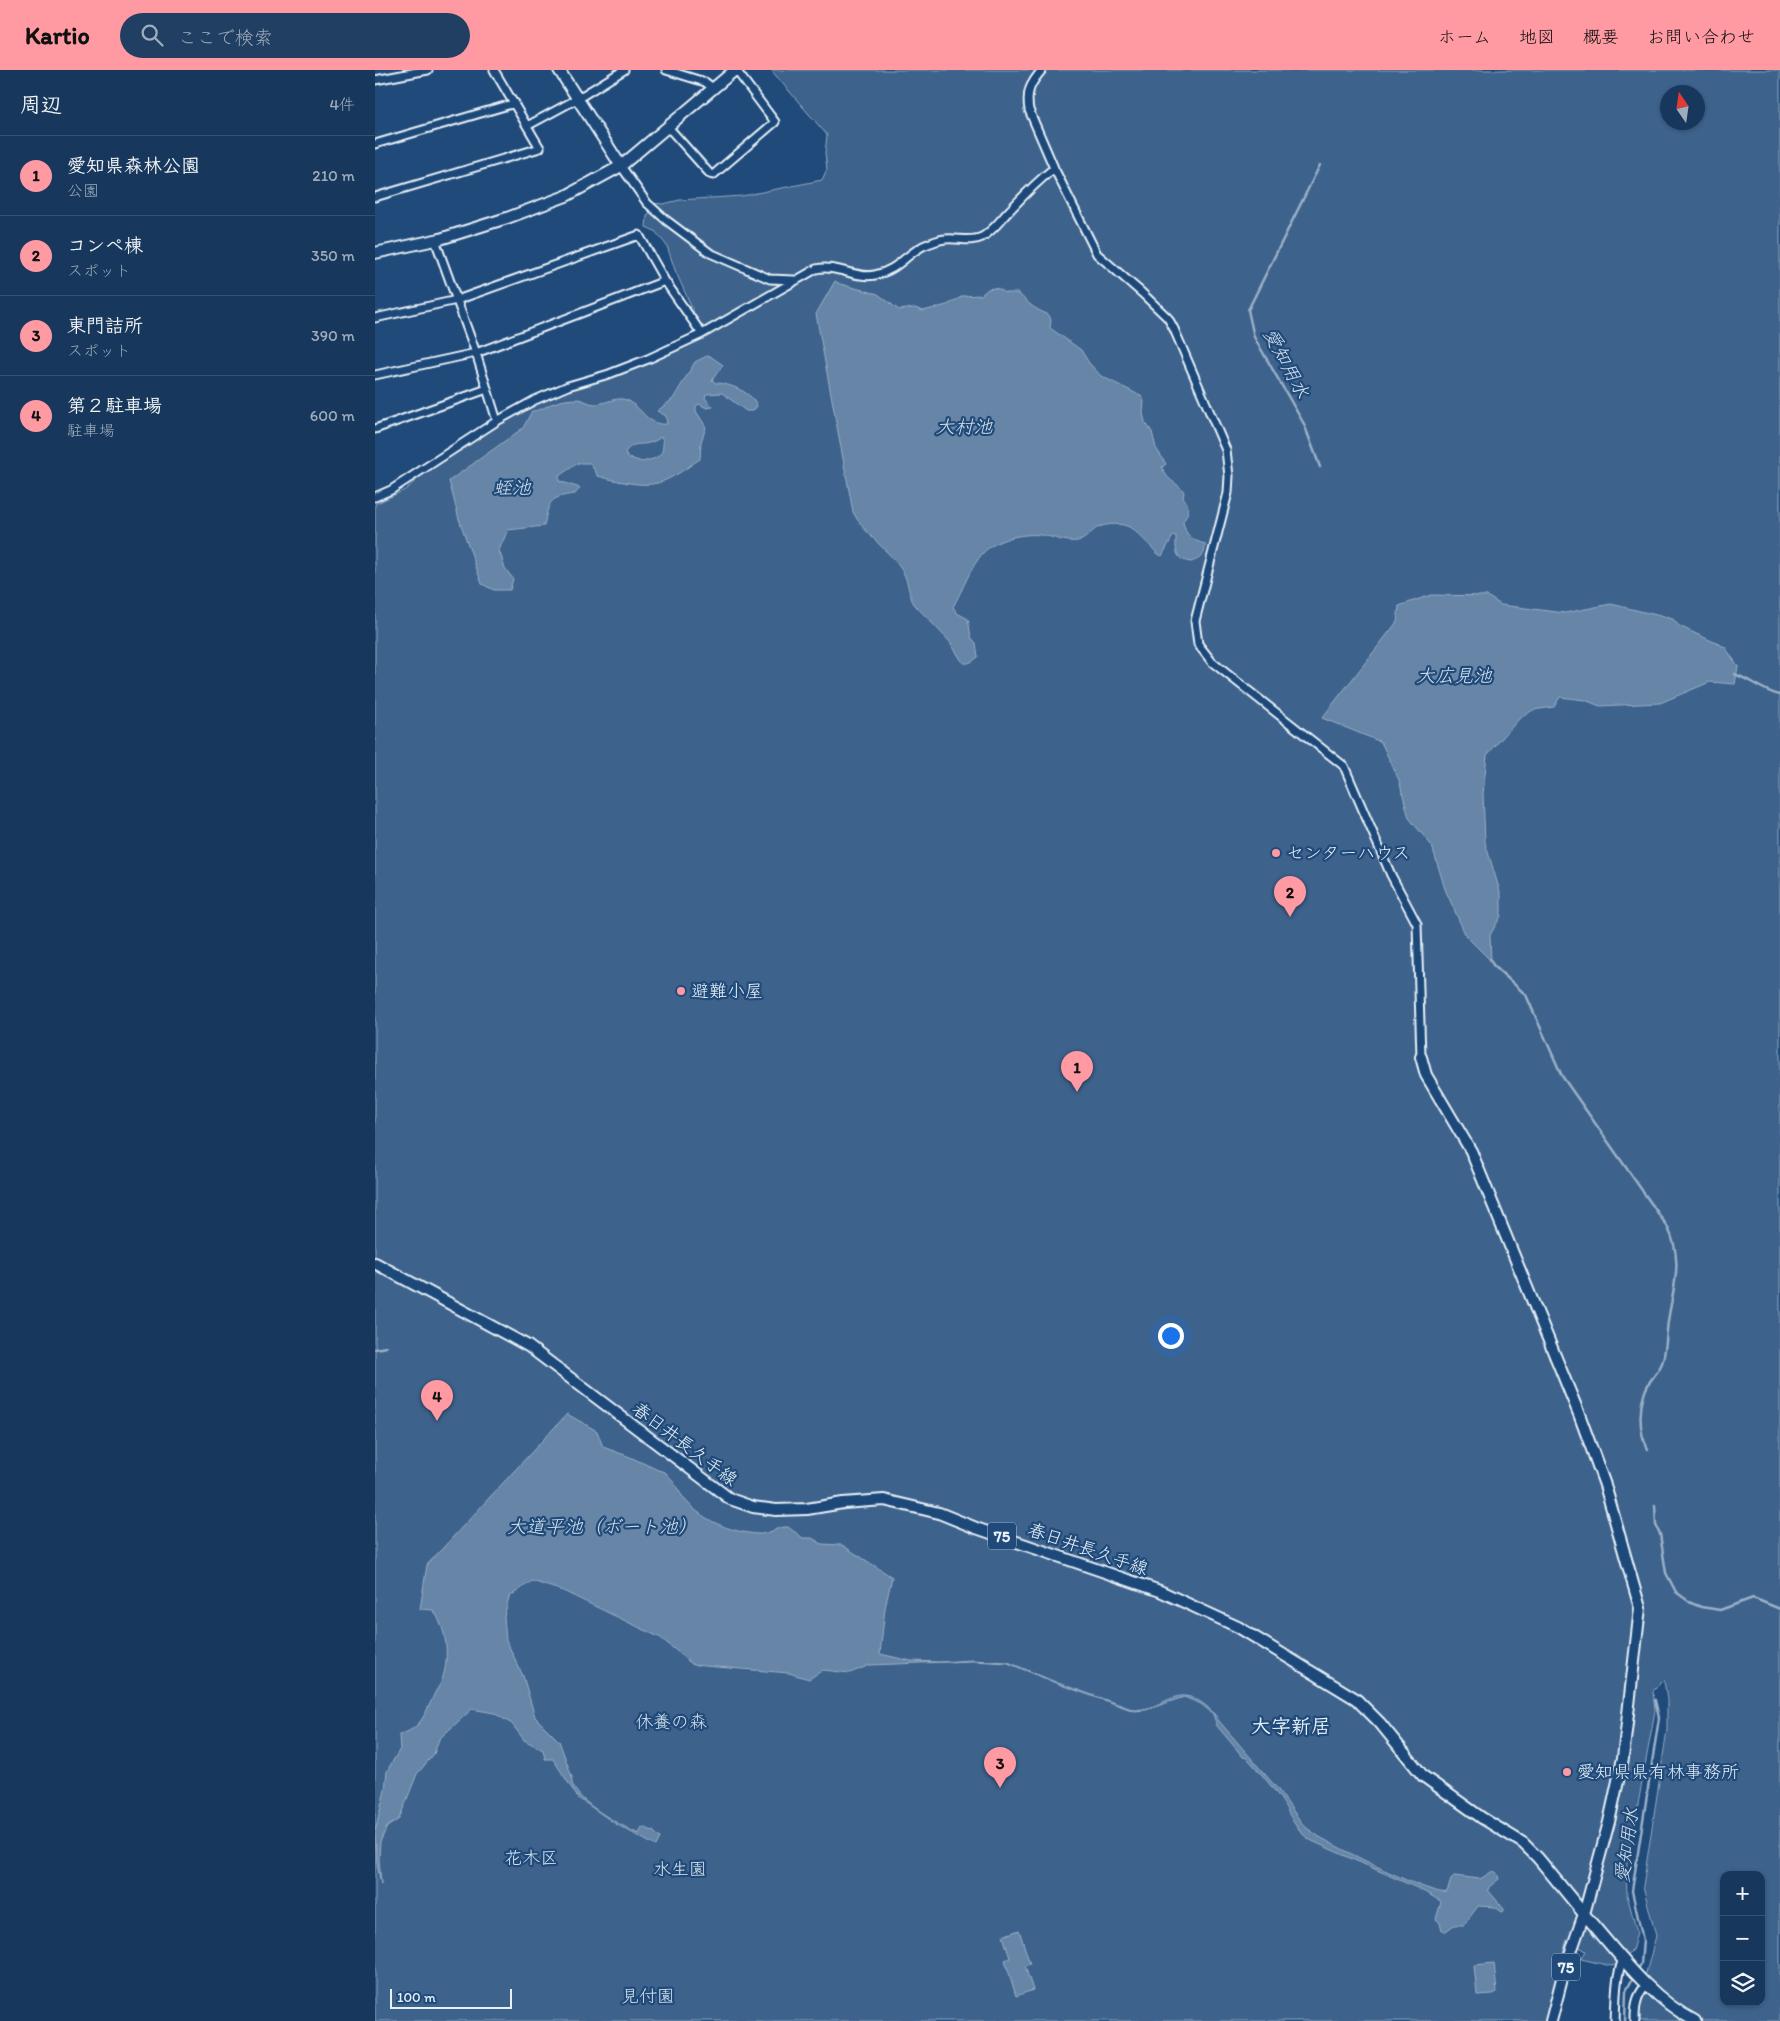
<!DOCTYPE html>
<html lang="ja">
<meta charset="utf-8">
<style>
:root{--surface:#17385c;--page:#203f62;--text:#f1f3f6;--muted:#9eacbb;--line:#365272;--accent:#ff9aa2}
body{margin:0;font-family:Itim,"Klee One",sans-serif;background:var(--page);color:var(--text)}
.controls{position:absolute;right:15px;bottom:15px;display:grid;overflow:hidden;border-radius:10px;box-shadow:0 1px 4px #0004}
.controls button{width:45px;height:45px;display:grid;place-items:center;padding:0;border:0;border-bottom:1px solid var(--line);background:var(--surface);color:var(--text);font:25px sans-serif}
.compass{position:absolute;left:1285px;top:15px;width:45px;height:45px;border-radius:50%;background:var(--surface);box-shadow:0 1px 4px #0004;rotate:347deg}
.scale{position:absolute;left:15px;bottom:12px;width:122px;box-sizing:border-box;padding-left:5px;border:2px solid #e8f1f8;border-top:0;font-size:14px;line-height:18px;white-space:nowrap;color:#e8f1f8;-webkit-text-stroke:4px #1f4a7a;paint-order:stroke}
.you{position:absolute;left:795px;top:1265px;width:18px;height:18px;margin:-12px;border:4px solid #fff;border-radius:50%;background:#1a73e8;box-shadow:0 0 0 8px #1a73e833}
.badge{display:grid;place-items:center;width:32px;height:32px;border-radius:50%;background:var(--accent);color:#111;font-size:16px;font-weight:700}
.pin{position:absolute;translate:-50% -41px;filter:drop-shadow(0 1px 2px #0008)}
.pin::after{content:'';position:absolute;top:26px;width:18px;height:15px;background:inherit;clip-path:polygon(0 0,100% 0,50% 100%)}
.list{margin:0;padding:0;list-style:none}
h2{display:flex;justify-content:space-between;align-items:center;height:65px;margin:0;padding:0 20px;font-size:21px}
h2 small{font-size:16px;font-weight:400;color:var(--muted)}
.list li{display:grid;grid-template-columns:32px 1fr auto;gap:15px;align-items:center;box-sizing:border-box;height:80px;padding:0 20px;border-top:1px solid var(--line)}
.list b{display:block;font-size:19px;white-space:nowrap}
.list p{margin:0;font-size:16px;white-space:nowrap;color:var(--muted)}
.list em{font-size:16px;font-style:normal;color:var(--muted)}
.icon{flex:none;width:28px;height:28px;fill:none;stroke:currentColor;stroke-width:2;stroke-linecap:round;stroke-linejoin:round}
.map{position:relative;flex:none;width:1405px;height:1951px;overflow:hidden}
header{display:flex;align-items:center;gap:30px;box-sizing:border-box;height:70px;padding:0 25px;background:var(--accent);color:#111}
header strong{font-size:24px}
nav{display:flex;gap:28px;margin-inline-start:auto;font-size:18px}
.search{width:350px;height:45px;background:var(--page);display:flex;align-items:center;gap:12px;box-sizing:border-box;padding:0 18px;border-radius:28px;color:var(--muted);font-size:19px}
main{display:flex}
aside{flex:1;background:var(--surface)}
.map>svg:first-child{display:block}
.green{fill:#3c628c;stroke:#92aac2;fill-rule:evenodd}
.water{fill:#6685a7;stroke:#9ab0c7;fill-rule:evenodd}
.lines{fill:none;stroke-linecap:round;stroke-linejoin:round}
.stream{stroke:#9ab0c7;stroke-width:2.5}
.street-casing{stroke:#e8f1f8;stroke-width:11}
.secondary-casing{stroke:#e8f1f8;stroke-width:14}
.primary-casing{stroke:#e8f1f8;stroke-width:14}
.street{stroke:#1f4a7a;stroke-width:7}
.secondary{stroke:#1f4a7a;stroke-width:10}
.primary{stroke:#1f4a7a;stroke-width:10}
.poi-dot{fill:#ff9aa2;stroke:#1f4a7a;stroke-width:2}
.labels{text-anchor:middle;stroke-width:4.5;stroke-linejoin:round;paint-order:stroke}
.shield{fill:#1f4a7a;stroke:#acbfd2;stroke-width:1}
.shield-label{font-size:16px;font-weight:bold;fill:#e8f1f8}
.poi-label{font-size:18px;fill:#e8f1f8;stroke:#1f4a7a;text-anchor:start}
.street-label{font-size:18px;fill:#e8f1f8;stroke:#1f4a7a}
.park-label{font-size:18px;fill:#d7e3ed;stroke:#1f4a7a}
.water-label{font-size:19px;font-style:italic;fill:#d4e1ec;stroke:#1f4a7a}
.quarter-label{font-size:20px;font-weight:bold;fill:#e8f1f8;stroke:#1f4a7a}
</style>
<header>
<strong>Kartio</strong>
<div class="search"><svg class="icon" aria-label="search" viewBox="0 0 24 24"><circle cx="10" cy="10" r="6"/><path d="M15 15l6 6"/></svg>ここで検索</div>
<nav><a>ホーム</a><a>地図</a><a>概要</a><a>お問い合わせ</a></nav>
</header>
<main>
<aside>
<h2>周辺<small>4件</small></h2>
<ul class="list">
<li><span class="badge">1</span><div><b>愛知県森林公園</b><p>公園</p></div><em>210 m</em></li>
<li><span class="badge">2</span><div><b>コンペ棟</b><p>スポット</p></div><em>350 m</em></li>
<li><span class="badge">3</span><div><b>東門詰所</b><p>スポット</p></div><em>390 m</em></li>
<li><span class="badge">4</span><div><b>第２駐車場</b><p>駐車場</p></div><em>600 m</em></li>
</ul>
</aside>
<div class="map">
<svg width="1405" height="1951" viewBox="0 0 1405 1951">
<rect width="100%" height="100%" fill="#1f4a7a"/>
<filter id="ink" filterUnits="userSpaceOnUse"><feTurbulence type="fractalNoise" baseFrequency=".02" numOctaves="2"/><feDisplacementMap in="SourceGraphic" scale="10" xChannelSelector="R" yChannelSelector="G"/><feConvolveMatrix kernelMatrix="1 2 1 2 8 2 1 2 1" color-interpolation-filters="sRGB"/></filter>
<g filter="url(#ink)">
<path class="green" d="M396 0H1405V1951H1262V1936L1281 1866 1268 1816 1292 1660V1630L1289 1610 1278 1621 1280 1641 1251 1800 1252 1825 1262 1862 1257 1881 1242 1895 1236 1896 1206 1889 1211 1881 1192 1869 1170 1951H0V434L30 420 62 392 160 332 329 265 300 200 292 176 280 161 271 157 272 146 276 141V133L288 134 305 130 367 126 447 110 452 99 450 83 452 65ZM1292 22H1322V52H1292ZM1349 1805H1386V1932H1349Z"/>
<path class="water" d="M460 211 465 214 503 224 524 240 540 238 548 241 572 235 588 226 606 225 613 219 618 218 624 219 630 223H643C657 236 656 237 674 245L676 250 675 258 706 280 714 293 726 306 766 326 769 331 768 343 770 352 777 362 781 378 791 394 787 397C794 414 802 411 809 422L808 427C815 435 814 444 808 451 810 466 817 470 830 474 831 485 825 489 816 492 799 490 801 479 801 466H798L787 486 783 484C776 477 760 459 752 456 744 453 729 454 722 458 715 462 711 470 703 471 691 473 677 466 665 465 647 463 621 469 608 483 596 496 587 521 578 537L582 543 593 549 596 567 601 573 603 587C598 591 595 594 588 593L575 572 539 534C533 524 534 513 528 502 514 479 489 465 478 442L441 244Z
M332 286H335L348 295 337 310 341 313C353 313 379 323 382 336L378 341H371L347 323 331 324 330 328 338 337 332 338 324 334 321 336V341L331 357 326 372 325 389C311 398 294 412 277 414 262 416 237 410 223 406L215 393H203L184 406V411L205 418 200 424C174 427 174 431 169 456L133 460 124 480 130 498 138 509 135 520H119L107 514 84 449 74 411 148 358 157 341C167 341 173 334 182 332 188 330 196 329 202 329 208 329 214 334 220 334 229 334 238 328 247 329 265 331 270 357 292 354L291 346 282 341 298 329 320 292ZM286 367C290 373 288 369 288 375 288 388 278 389 267 392L252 387 250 382C260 371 262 376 274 373 278 372 282 370 286 367Z
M1056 525 1112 526 1126 535 1190 543 1236 534 1298 549 1304 556 1350 577 1363 596 1360 614 1335 612 1285 633 1225 636 1210 630 1185 627 1179 637 1158 640 1144 649 1112 685 1108 724 1110 772 1126 825V846L1115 865 1116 891 1091 866 1070 819 1057 776 1034 748 1024 710 1006 672 947 648 1022 552 1024 536Z
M192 1344 222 1361 228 1377 255 1387 283 1400 290 1402C298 1409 302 1419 308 1427 325 1450 355 1462 383 1464 394 1465 402 1456 413 1457L428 1468H437L447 1474 467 1475 517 1507 510 1538 505 1584 536 1591 564 1592 597 1590 633 1592 683 1613 760 1640C768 1639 776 1638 783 1634 791 1631 801 1625 810 1626 823 1627 838 1640 844 1651L901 1717 929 1756 943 1766C960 1776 1060 1828 1072 1822L1076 1810 1079 1806 1105 1809 1118 1801 1122 1803 1124 1809 1114 1817 1113 1820 1129 1839V1841L1127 1842 1120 1837 1103 1836 1089 1855H1079L1071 1861H1067L1065 1853 1061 1849 1066 1832 1064 1830 1042 1818 937 1771C920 1762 915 1743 905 1728 895 1714 883 1700 872 1688L868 1687 842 1656 838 1644 826 1634 809 1627 771 1640 759 1641 683 1614 633 1593 597 1591 495 1595 475 1603 448 1600 434 1609 414 1603 318 1595 286 1568 188 1521 157 1511 134 1527 129 1547 131 1570 148 1606 160 1647 184 1671 197 1707C192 1728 247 1756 264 1764L267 1757 278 1761 285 1768 281 1776 241 1754 203 1728 178 1689H170L168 1680 149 1670 137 1654 119 1643 97 1639 64 1669 59 1684 42 1704 24 1749 12 1757 5 1772 4 1788 6 1814 2 1795 0 1762 10 1720 12 1701 25 1679 24 1665C46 1658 49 1646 58 1627 60 1621 65 1616 67 1610 75 1587 72 1559 58 1540L45 1539 52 1495Z
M644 1860 655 1894 650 1896 658 1920 641 1926 630 1890 635 1888 628 1866Z
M1119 1893 1122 1922 1118 1924 1102 1925 1099 1895Z"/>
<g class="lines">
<path class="stream" d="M945 397 929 354 879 267 873 240 945 95
M1359 604C1375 609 1389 622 1405 625
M1115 889 1118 895 1151 925 1187 1006 1292 1156C1308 1187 1300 1212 1294 1245 1291 1260 1292 1275 1288 1290 1286 1299 1279 1305 1274 1313 1264 1330 1262 1361 1273 1379
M0 1279 11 1277
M1280 1435 1281 1455 1285 1464 1291 1503 1301 1522 1316 1533 1326 1537 1345 1540 1378 1528 1405 1539
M1262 1901 1266 1894 1268 1870 1257 1821 1284 1648 1280 1630
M1250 1951 1251 1921 1259 1906"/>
<g class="street-casing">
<path id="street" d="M291 0 330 12 338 18
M667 0C655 14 651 22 654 40L679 98 722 184 767 223 793 248 799 259 851 380 854 406 853 423 820 551 823 574 837 592 969 696 1016 805 1042 854 1046 987
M0 10 53 0
M152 56 202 29 249 0
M293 57 335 104 338 105 400 52 361 0
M0 74 140 33
M246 96 272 133 291 150 335 183 395 209 419 210
M0 127 165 78 119 0
M60 170 101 283 122 351
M0 248 82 230 264 165 290 211 327 264
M0 305 101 283 290 211
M0 359 112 319
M0 427 16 420 122 351 160 330 193 316 234 304 273 289 327 264 441 199C462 194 480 209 500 205 523 200 529 186 548 176 555 173 562 170 570 169 582 167 595 173 607 167 618 161 626 149 635 140 649 125 663 111 679 98
M1240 1951C1241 1930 1240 1909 1248 1889
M1260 1951C1260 1936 1261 1926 1271 1915"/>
</g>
<g class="secondary-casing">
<path id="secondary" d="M184 0 246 96
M0 183 65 169 132 148 191 126 246 96 360 0
M1046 987 1051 1005 1096 1081 1204 1344 1230 1415 1265 1538 1248 1688 1234 1752 1209 1844C1243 1883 1274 1927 1320 1951"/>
</g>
<g class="primary-casing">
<path id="primary" d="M0 1193 153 1276 355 1429 378 1437 401 1440 432 1439 468 1433 509 1430 564 1443 601 1458 785 1521 863 1557 981 1629 1005 1653 1048 1706 1107 1748 1148 1773 1163 1788 1209 1844 1188 1905 1176 1951"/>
</g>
<use href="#street" class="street"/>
<use href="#secondary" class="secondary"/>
<use href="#primary" class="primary"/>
</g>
</g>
<g class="poi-dot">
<circle cx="901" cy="783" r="5"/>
<circle cx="306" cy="921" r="5"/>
<circle cx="1192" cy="1702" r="5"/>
</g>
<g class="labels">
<g class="shield">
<rect x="613" y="1452.5" width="28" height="27" rx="4"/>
<rect x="1177" y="1883.5" width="28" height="27" rx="4"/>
</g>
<g class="shield-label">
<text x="627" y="1472">75</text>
<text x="1191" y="1903">75</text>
</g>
<g class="poi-label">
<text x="911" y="789">センターハウス</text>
<text x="316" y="927">避難小屋</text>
<text x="1202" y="1708">愛知県県有林事務所</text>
</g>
<g class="street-label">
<text transform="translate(310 1374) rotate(37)" y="6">春日井長久手線</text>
<text transform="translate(713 1479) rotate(19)" y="6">春日井長久手線</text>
</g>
<g class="park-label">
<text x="296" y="1658">休養の森</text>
<text x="156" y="1794">花木区</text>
<text x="305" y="1805">水生園</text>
<text x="273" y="1932">見付園</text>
</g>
<g class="water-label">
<text transform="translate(912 293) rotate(62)" y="7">愛知用水</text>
<text x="589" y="363">大村池</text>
<text x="137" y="424">蛭池</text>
<text x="1079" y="612">大広見池</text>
<text x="227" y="1463">大道平池（ボート池）</text>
<text transform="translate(1251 1775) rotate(-82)" y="7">愛知用水</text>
</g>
<g class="quarter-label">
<text x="916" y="1663">大字新居</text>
</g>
</g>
</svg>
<div class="controls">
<button>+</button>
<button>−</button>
<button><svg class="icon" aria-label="layers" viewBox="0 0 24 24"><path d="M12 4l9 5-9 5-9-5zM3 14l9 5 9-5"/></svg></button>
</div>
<svg class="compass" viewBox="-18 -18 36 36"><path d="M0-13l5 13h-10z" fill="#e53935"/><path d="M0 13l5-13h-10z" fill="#9eacbb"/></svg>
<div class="scale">100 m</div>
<div class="you"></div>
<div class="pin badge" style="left:702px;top:1022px">1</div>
<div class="pin badge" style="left:915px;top:847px">2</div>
<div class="pin badge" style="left:625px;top:1718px">3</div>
<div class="pin badge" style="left:62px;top:1351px">4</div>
</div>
</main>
